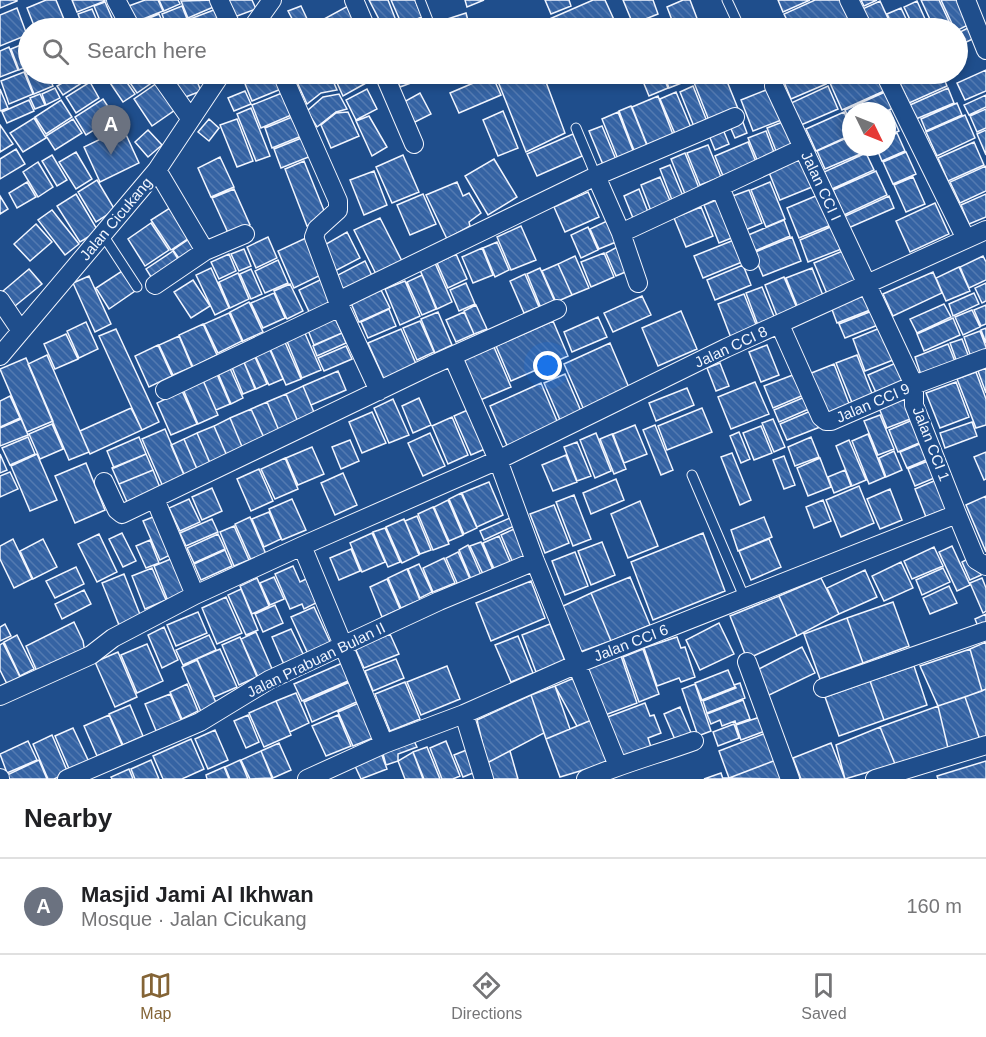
<!DOCTYPE html>
<meta charset="utf-8">
<style>
:root{--surface:#fff;--page:#f2f2f2;--text:#202124;--muted:#757577;--line:#e0e0e0;--accent:#846436}
body{margin:0;font-family:Helvetica,sans-serif;background:var(--page);color:var(--text)}
.compass{position:absolute;left:842px;top:102px;width:54px;height:54px;border-radius:50%;background:var(--surface);box-shadow:0 3px 9px #0003;rotate:133deg}
.you{position:absolute;left:548px;top:366px;width:21px;height:21px;margin:-15px;border:4px solid #fff;border-radius:50%;background:#1a73e8;box-shadow:0 0 0 9px #1a73e833}
.badge{display:grid;place-items:center;width:39px;height:39px;border-radius:50%;background:var(--accent);color:#fff;font-size:20px;font-weight:700}
.pin{position:absolute;translate:-50% -50px;filter:drop-shadow(0 2px 3px #0008)}
.pin::after{content:'';position:absolute;top:32px;width:21px;height:18px;background:inherit;clip-path:polygon(0 0,100% 0,50% 100%)}
.list{margin:0;padding:0;list-style:none}
h2{display:flex;justify-content:space-between;align-items:center;height:78px;margin:0;padding:0 24px;font-size:26px}
h2 small{font-size:20px;font-weight:400;color:var(--muted)}
.list li{display:grid;grid-template-columns:39px 1fr auto;gap:18px;align-items:center;box-sizing:border-box;height:96px;padding:0 24px;border-top:2px solid var(--line)}
.list b{display:block;font-size:22px;white-space:nowrap}
.list p{margin:0;font-size:20px;white-space:nowrap;color:var(--muted)}
.list em{font-size:20px;font-style:normal;color:var(--muted)}
.icon{flex:none;width:33px;height:33px;fill:none;stroke:currentColor;stroke-width:2;stroke-linecap:round;stroke-linejoin:round}
.map{position:relative;flex:none;width:986px;height:779px;overflow:hidden}
.search{position:absolute;background:var(--surface);box-shadow:0 3px 9px #0003;left:18px;right:18px;top:18px;height:66px;display:flex;align-items:center;gap:15px;box-sizing:border-box;padding:0 21px;border-radius:33px;color:var(--muted);font-size:22px}
.sheet{height:174px;background:var(--surface)}
nav{display:flex;justify-content:space-around;align-items:center;box-sizing:border-box;height:84px;border-top:2px solid var(--line);background:var(--surface);font-size:16px;color:var(--muted)}
nav a{display:grid;justify-items:center;gap:3px}
nav .on{color:var(--accent)}
.map>svg:first-child{display:block}
.building{fill:url(#building-back-hatch);stroke:#f2f6ff;stroke-width:1.5}
.lines{fill:none;stroke-linecap:round;stroke-linejoin:round}
.lane-casing{stroke:#f2f6ff;stroke-width:11}
.street-casing{stroke:#f2f6ff;stroke-width:20}
.lane{stroke:#1f4e8c;stroke-width:9}
.street{stroke:#1f4e8c;stroke-width:18}
.labels{text-anchor:middle;stroke-width:4.5;stroke-linejoin:round;paint-order:stroke}
.street-label{font-size:15px;fill:#f2f6ff;stroke:#1f4e8c}
</style>
<div class="map">
<svg width="986" height="779" viewBox="0 0 986 779">
<defs>
<pattern id="building-back-hatch" width="6" height="6" patternUnits="userSpaceOnUse" patternTransform="scale(1.5)"><rect width="6" height="6" fill="#3563a3"/><path d="M-1 5l2 2M0 0l6 6M5-1l2 2" fill="none" stroke="#537ab1"/></pattern>
</defs>
<rect width="100%" height="100%" fill="#1f4e8c"/>
<path class="building" d="M0 0H17V1L0 8Z
M46 0H56L66 24 56 28H35L27 8Z
M72 0H105V1L77 12Z
M145 0H158L163 11 133 23 126 7Z
M159 0H178L180 4 164 11Z
M216 0 218 5 188 18 181 1Z
M221 0H252L256 9 229 19Z
M369 0H388L395 18 381 23Z
M391 0H415L422 17 402 25Z
M465 0H484L467 7Z
M545 0H569L571 6 551 14Z
M593 0H605L616 24 605 28H548L545 21Z
M623 0H653L658 14 633 24Z
M683 0H690L698 21 675 28 667 7Z
M778 0H810L783 12Z
M815 0H843L851 17 824 28H791L784 14Z
M861 0H877L864 6Z
M921 0H939L952 28H934Z
M941 0H962L972 23 958 30 954 28Z
M880 1 892 27 866 28 858 11Z
M917 1 926 21 913 26 904 7Z
M105 2 115 25 103 28 94 6Z
M182 6 189 24 179 28H167L162 14Z
M301 6 309 23 303 28H297L288 11Z
M348 6 359 28H312L311 26Z
M17 8 27 35 0 46V15Z
M219 8 222 16 193 28 190 19Z
M901 8 908 23 894 28 887 14Z
M92 9 100 28H83L78 14Z
M466 13 470 28H439L438 22Z
M159 14 165 28H137L135 24Z
M225 19 229 28H208L207 26Z
M854 20 857 28H836Z
M293 22 296 28H282Z
M77 23 79 28H63Z
M524 23 526 28H509Z
M972 26 977 37 958 46V33Z
M28 42V66L19 70 11 49Z
M9 47 18 70 0 77V51Z
M28 67V74H48L53 86 34 94 24 69Z
M986 70V91L965 100 957 83Z
M24 72 33 94 9 104 1 81Z
M78 74H85L88 79 63 95 57 86Z
M104 74H121L135 94 123 102Z
M124 74H143L150 84 137 93Z
M173 74H194L201 91 183 98Z
M241 74H275L281 89 252 101Z
M306 74H330L337 90 321 93 307 104 297 82Z
M333 74H378L366 83 343 96Z
M392 74H435L400 87Z
M495 74H543L565 133 526 152Z
M640 74H662L668 88 649 96Z
M664 74H681L684 82 669 88Z
M710 74H724L739 111 710 123 693 80Z
M748 74H761L763 77 751 82Z
M802 74H821L826 84 791 99 784 82Z
M826 74H876L884 91 842 110Z
M892 74H915L896 82Z
M917 74H942L947 86 909 103 899 81Z
M492 75 501 95 459 113 450 93Z
M90 82 99 98 76 113 66 97Z
M157 83 175 110 152 126 134 99Z
M693 86 708 124 695 129 680 92Z
M828 86 838 109 801 125 791 103Z
M55 88 60 98 46 105 42 94Z
M771 88 784 119 753 131 741 100Z
M948 88 954 103 916 119 910 105Z
M0 89 8 108 0 111Z
M367 89 377 109 356 120 346 100Z
M245 91 251 104 234 111 228 98Z
M287 91 296 113 261 128 252 105Z
M676 92 692 130 676 136 660 99Z
M885 92 893 108 887 111H851V123L845 110Z
M420 93 431 114 413 123 402 103Z
M40 94 45 105 35 109 30 98Z
M339 94 347 109 336 112 317 127 307 111 323 97Z
M986 95V107L969 115 964 105Z
M658 96 674 137 648 147 632 107Z
M103 99 115 117 86 135 75 117Z
M29 100 34 111 7 123 2 112Z
M61 100 72 117 46 134 35 117Z
M957 103 962 115 926 131 921 119Z
M631 106 648 148 635 153 619 111Z
M251 108 270 156 256 161 237 114Z
M986 109V128L977 132 970 116Z
M503 111 518 148 498 156 483 120Z
M890 111 899 131 887 136V112Z
M348 112 359 136 331 148 321 125 336 113Z
M618 112 634 153 618 159 602 119Z
M844 112 851 127V135L816 151 806 129Z
M297 115 304 135 272 148 265 128Z
M965 115 975 138 937 156 926 132Z
M369 116 387 147 372 156 356 121Z
M741 117 747 133 735 138 728 122Z
M34 118 46 138 23 152 10 133Z
M73 119 82 133 55 150 46 136Z
M209 119 219 128 209 141 198 132Z
M237 119 253 161 237 167 220 125Z
M785 121 796 149 778 156 767 128Z
M0 125 13 144 0 152Z
M602 126 617 162 604 167 589 131Z
M722 127 729 144 715 150 708 133Z
M123 128 139 163 100 182 84 147Z
M148 130 162 145 148 157 135 142Z
M986 130V155L977 134Z
M766 131 775 155 758 162 748 138Z
M897 133 905 151 882 161 876 147H887V137Z
M573 134 582 156 537 176 527 154Z
M851 136V147H863L865 152 825 169 817 151Z
M304 137 311 156 281 168 274 149Z
M748 142 756 162 723 176 715 156Z
M974 142 984 165 948 181 938 158Z
M708 145 721 177 700 185 687 153Z
M16 149 25 164 0 179V159Z
M76 152 92 179 76 189 59 162Z
M906 152 916 174 893 184 883 162Z
M685 153 699 188 685 194 671 159Z
M866 153 874 170 832 189 824 172Z
M52 155 67 180 57 186 42 161Z
M403 155 419 192 392 203 376 167Z
M220 157 234 187 211 197 198 168Z
M800 157 812 187 780 200 768 170Z
M494 159 517 197 488 215 465 176Z
M304 161 327 218 307 226 285 169Z
M38 162 53 187 38 197 23 172Z
M670 165 683 196 672 200 660 169Z
M986 166V191L960 203 950 182Z
M374 171 387 205 364 215 350 180Z
M876 171 887 195 844 215 833 190Z
M660 177 671 203 651 211 641 185Z
M913 177 925 204 906 212 894 185Z
M97 180 115 210 96 222 78 192Z
M27 182 36 197 17 208 9 193Z
M457 182 463 196 469 193 481 213 469 222 470 226 447 239 426 195Z
M770 182 785 219 766 227 751 190Z
M234 189 250 225 229 235 212 198Z
M639 189 648 212 633 218 624 196Z
M749 190 762 223 743 231 730 197Z
M588 192 599 217 565 232 554 207Z
M76 194 98 231 80 242 57 206Z
M423 194 436 224 410 235 397 205Z
M986 194V217L969 224 961 205Z
M818 195 831 225 799 238 787 208Z
M0 196 8 209 0 214Z
M889 196 894 208 846 229 841 218Z
M719 199 734 237 719 243 704 205Z
M935 203 949 234 910 252 896 221Z
M173 206 192 236 171 250 151 220Z
M701 207 713 236 686 247 674 218Z
M52 210 79 244 65 255 38 220Z
M380 218 405 267 379 280 354 230Z
M784 220 790 236 752 252 746 236Z
M607 221 616 242 599 249 590 229Z
M151 223 169 250 145 266 128 239Z
M36 224 52 242 30 261 14 244Z
M835 225 844 248 808 262 800 240Z
M521 226 536 260 511 270 497 237Z
M588 227 598 250 581 258 571 235Z
M347 232 360 258 333 272 321 247Z
M192 237 200 248 181 261 173 250Z
M268 237 277 258 256 268 247 247Z
M308 237 325 273 294 288 278 251Z
M792 237 801 261 763 276 753 253Z
M734 240 742 262 703 278 694 256Z
M497 242 509 270 495 277 483 248Z
M619 246 630 270 616 276 606 253Z
M482 248 493 275 473 283 462 257Z
M244 249 251 266 239 271 231 254Z
M845 250 859 283 828 296 814 263Z
M173 251 180 262 153 280 146 269Z
M604 253 614 277 591 287 581 262Z
M229 254 236 271 219 279 211 262Z
M456 254 467 279 448 288 437 263Z
M575 256 589 288 572 295 558 264Z
M983 256 986 262V280L969 288 960 267Z
M278 260 288 283 265 293 255 271Z
M365 261 374 280 343 295 336 276Z
M435 263 452 302 437 309 420 270Z
M558 264 572 295 556 302 542 271Z
M743 265 751 285 715 300 707 280Z
M959 267 970 291 946 301 936 278Z
M211 268 229 308 215 315 196 275Z
M540 268 555 302 541 308 527 274Z
M812 268 824 298 798 308 786 278Z
M29 269 42 284 15 306 3 291Z
M251 269 262 294 251 299 240 274Z
M122 271 135 291 109 309 96 288Z
M933 272 942 293 893 316 883 294Z
M238 273 249 299 230 308 219 282Z
M525 274 539 307 524 313 510 281Z
M422 275 436 309 422 315 407 282Z
M89 276 111 324 95 332 73 283Z
M784 277 799 313 779 321 765 285Z
M322 279 334 305 311 316 299 290Z
M193 280 210 306 191 318 174 292Z
M405 281 420 316 400 325 385 289Z
M466 283 475 304 459 311 450 290Z
M986 283V301L982 303 975 288Z
M290 284 303 311 287 319 274 291Z
M762 287 776 321 759 328 746 293Z
M381 290 390 308 359 322 351 303Z
M274 293 285 318 263 328 251 303Z
M974 293 979 304 953 316 949 304Z
M744 294 757 327 731 338 718 304Z
M863 294 870 310 837 323 831 307Z
M642 296 651 315 613 332 604 313Z
M249 302 263 332 243 341 230 312Z
M944 304 951 317 917 333 910 319Z
M476 305 487 329 474 334 464 311Z
M986 305V324L981 326 974 310Z
M389 309 396 326 368 338 361 322Z
M972 310 980 327 963 335 955 317Z
M681 311 697 349 658 366 642 328Z
M872 311 878 325 845 338 839 324Z
M438 312 452 345 435 353 421 319Z
M464 312 474 334 456 342 446 320Z
M229 313 242 341 218 353 204 324Z
M334 316 342 333 314 345 307 328Z
M598 317 607 337 572 352 564 332Z
M953 318 960 335 924 351 917 334Z
M420 321 434 352 417 360 403 328Z
M553 321 568 356 511 381 496 346Z
M86 322 98 349 79 358 67 331Z
M203 324 217 355 193 367 179 335Z
M880 328 893 360 865 371 853 339Z
M986 328V343L981 330Z
M116 329 159 422 142 430 99 336Z
M401 329 416 364 384 379 368 343Z
M304 331 321 370 302 378 286 339Z
M980 331 986 347V355L972 360 964 337Z
M342 333 346 343 317 356 313 346Z
M66 334 78 359 55 369 44 344Z
M179 336 192 367 173 375 159 345Z
M962 339 970 360 958 365 950 343Z
M284 340 301 379 286 385 269 346Z
M610 343 630 390 584 410 564 364Z
M948 344 956 364 922 378 915 357Z
M158 345 172 376 149 387 135 356Z
M767 345 779 375 761 382 749 352Z
M346 346 352 359 324 371 318 358Z
M494 347 511 387 478 401 461 361Z
M269 348 283 379 269 385 255 355Z
M47 355 89 452 69 460 28 364Z
M254 355 267 384 256 389 243 360Z
M857 355 873 396 853 405 836 363Z
M26 358 53 421 27 432 0 369Z
M243 360 255 389 243 394 231 365Z
M720 363 729 386 716 391 707 368Z
M896 363 905 386 878 397 868 375Z
M834 364 850 406 826 416 809 374Z
M229 366 243 398 231 404 217 371Z
M986 368V393L978 371Z
M338 371 346 390 311 405 303 386Z
M216 372 230 404 216 410 202 378Z
M976 372 986 399V425L976 428 957 379Z
M798 373 806 394 773 408 764 386Z
M565 374 581 411 560 420 544 383Z
M202 378 218 415 198 424 182 387Z
M755 382 769 414 731 429 718 397Z
M956 382 969 417 940 428 926 393Z
M541 383 560 428 509 450 490 406Z
M303 386 316 417 299 424 286 394Z
M687 388 694 405 656 421 649 403Z
M182 391 197 424 171 435 157 403Z
M286 394 299 424 280 433 267 402Z
M10 396 20 418 0 427V401Z
M807 396 811 408 779 422 774 410Z
M910 396 918 416 887 428 879 408Z
M419 398 431 425 413 433 402 406Z
M393 399 409 435 389 443 374 408Z
M267 402 280 433 265 440 251 409Z
M131 408 142 430 90 454 80 431Z
M702 408 712 432 667 450 658 426Z
M251 409 265 440 243 449 230 418Z
M470 409 487 448 471 455 454 416Z
M813 410 820 427 787 440 780 424Z
M372 412 386 443 362 453 349 422Z
M880 415 894 449 878 455 864 421Z
M452 417 468 455 448 464 432 426Z
M230 418 243 449 227 456 214 426Z
M917 418 926 440 898 452 889 430Z
M21 419 28 435 0 446V428Z
M773 419 785 447 774 452 762 423Z
M972 422 977 436 945 448 940 433Z
M52 424 63 449 40 459 29 434Z
M635 425 647 454 624 463 613 434Z
M655 425 673 470 661 475 643 430Z
M214 426 227 456 210 463 197 433Z
M761 426 772 453 754 460 743 433Z
M165 429 186 479 164 489 142 439Z
M739 432 750 459 741 463 730 436Z
M197 433 210 463 197 469 184 439Z
M430 433 445 466 423 476 408 443Z
M596 433 611 471 595 478 580 440Z
M612 434 626 469 614 474 600 439Z
M868 434 885 477 869 484 852 441Z
M28 437 35 454 10 465 2 448Z
M139 437 146 454 114 468 107 451Z
M811 437 819 457 795 466 788 447Z
M184 439 197 469 184 475 171 445Z
M350 440 359 461 341 469 332 447Z
M849 440 866 480 852 486 836 446Z
M927 441 933 457 907 468 900 452Z
M577 442 591 476 577 481 564 447Z
M312 447 324 474 298 485 286 458Z
M894 451 902 470 886 477 879 458Z
M986 452V479L984 480 974 457Z
M732 453 751 500 740 505 721 457Z
M0 454 7 470 0 473Z
M37 454 57 500 30 511 11 466Z
M146 454 153 470 119 484 112 468Z
M566 455 577 482 553 491 542 465Z
M784 456 795 485 784 489 773 460Z
M285 458 298 489 275 499 261 469Z
M820 458 831 487 808 496 797 468Z
M933 459 939 476 915 486 908 469Z
M86 463 105 510 75 523 55 476Z
M259 469 273 501 251 511 237 479Z
M153 470 161 490 128 504 119 484Z
M845 470 851 486 834 493 828 477Z
M10 472 18 489 0 497V476Z
M343 473 357 505 335 515 321 483Z
M941 478 952 506 926 517 915 489Z
M616 479 624 500 591 514 583 493Z
M489 482 503 515 477 527 462 493Z
M859 486 874 523 841 537 826 500Z
M212 488 222 511 202 520 192 497Z
M890 489 902 520 880 529 867 499Z
M461 493 477 528 464 534 449 499Z
M574 495 591 539 573 546 556 502Z
M986 496V552L966 505Z
M189 499 200 522 180 531 169 508Z
M292 499 306 530 282 540 269 509Z
M448 500 463 535 449 541 434 507Z
M823 500 831 521 814 528 806 507Z
M640 501 658 546 628 558 611 514Z
M554 505 569 543 545 553 530 514Z
M433 507 449 544 433 550 418 514Z
M269 512 281 539 264 547 252 519Z
M158 515 174 553 160 560 143 521Z
M417 516 431 550 420 554 405 521Z
M250 517 266 554 251 560 235 524Z
M764 517 772 537 738 551 731 530Z
M510 518 514 526 484 540 480 531Z
M212 519 218 532 186 546 180 533Z
M404 519 419 555 402 563 386 527Z
M234 526 249 560 234 566 220 532Z
M385 528 400 562 388 567 373 532Z
M514 529 526 557 513 563 501 535Z
M122 533 136 561 123 567 109 539Z
M372 533 385 562 362 572 350 543Z
M703 533 725 591 653 620 631 562Z
M99 534 117 572 97 582 78 544Z
M218 534 225 549 194 563 187 548Z
M499 536 511 564 495 571 483 543Z
M13 539 32 579 14 588 0 559V546Z
M43 539 57 567 33 579 20 551Z
M769 539 781 567 751 580 739 551Z
M150 540 159 563 146 568 136 546Z
M481 542 493 570 483 574 470 546Z
M602 542 615 575 591 585 578 551Z
M468 545 481 575 471 579 459 550Z
M952 546 970 585 957 591 939 552Z
M934 547 943 566 912 579 904 561Z
M351 549 360 571 339 580 330 558Z
M225 550 232 566 201 580 194 564Z
M458 552 470 579 458 585 446 558Z
M575 552 588 586 565 595 552 561Z
M973 556 981 575 970 580 962 562Z
M173 558 187 593 168 601 154 566Z
M444 558 455 583 433 592 423 568Z
M901 562 913 588 884 601 872 576Z
M419 564 432 592 420 598 408 569Z
M293 566 300 582 306 579 316 603 304 609 302 604 290 609 275 574Z
M76 567 84 584 55 598 46 581Z
M152 568 166 600 145 609 132 576Z
M943 568 950 582 922 595 916 580Z
M407 569 420 600 401 608 388 578Z
M865 570 877 597 839 614 827 588Z
M124 574 141 617 119 625 102 583Z
M274 577 284 599 270 605 260 583Z
M630 577 650 625 611 641 591 593Z
M257 578 269 606 252 614 240 586Z
M821 578 839 614 797 636 779 596Z
M982 578 986 588V611L983 613 970 583Z
M387 579 400 609 382 617 370 587Z
M531 581 545 618 491 641 476 603Z
M949 586 957 603 930 614 923 598Z
M241 589 258 630 246 635 228 595Z
M84 590 91 604 62 619 55 604Z
M591 593 611 641 577 653 561 607Z
M779 596 797 636 747 659 730 616Z
M226 597 242 633 217 644 202 608Z
M893 602 909 646 863 663 847 618Z
M275 605 283 623 263 632 255 614Z
M314 607 331 644 308 654 291 617Z
M198 612 207 633 176 646 167 625Z
M986 614V626L979 629 975 619Z
M847 618 863 663 820 679 804 634Z
M74 622 83 641 85 653 39 676 26 646Z
M719 623 734 654 700 670 686 640Z
M5 624 11 636 0 641V627Z
M550 624 565 661 536 672 522 635Z
M164 627 178 660 162 668 148 635Z
M291 629 305 658 285 667 272 637Z
M256 632 273 671 258 677 241 639Z
M390 634 399 654 364 668 355 648Z
M17 635 34 669 20 676 4 642Z
M209 635 216 650 183 665 176 650Z
M518 636 533 673 511 682 495 645Z
M240 637 257 677 239 685 222 645Z
M677 637 681 648 685 647 695 677 681 682 679 678 657 686 644 648Z
M986 642V689L982 691 970 649Z
M3 643 20 677 7 684 0 670V645Z
M147 644 163 681 137 693 121 655Z
M802 647 815 673 765 697 753 672Z
M220 649 237 687 214 697 197 659Z
M643 649 659 694 639 702 623 657Z
M970 649 982 691 938 706 920 666Z
M118 652 137 697 115 707 95 662Z
M621 656 637 703 605 715 588 668Z
M396 659 404 678 373 691 365 671Z
M197 660 218 707 202 714 182 667Z
M347 661 355 678 302 701 294 684Z
M447 666 460 699 421 715 407 682Z
M914 666 927 705 884 720 870 681Z
M728 670 735 687 702 700 695 683Z
M574 678 594 719 577 726 555 686Z
M352 681 361 700 312 722 304 702Z
M870 681 884 720 839 736 825 697Z
M405 682 420 719 390 731 375 694Z
M740 683 745 698 707 713 703 701 736 688 734 685Z
M187 684 198 711 182 719 170 692Z
M695 684 711 731 698 736 682 689Z
M555 686 570 729 546 739 531 695Z
M986 689V738L980 740 965 697Z
M296 693 309 723 290 732 276 701Z
M170 694 182 722 157 733 145 704Z
M531 695 544 733 487 763 477 720Z
M965 697 980 740 948 748 938 706Z
M743 700 750 719 736 724 735 721 722 726 720 720 711 724 707 714Z
M276 701 291 735 264 747 249 713Z
M363 701 378 736 353 746 338 712Z
M645 703 650 716 654 715 661 733 648 738 652 750 621 762 605 718Z
M130 705 143 736 123 745 109 714Z
M938 706 948 748 895 764 880 727Z
M680 707 692 735 676 742 664 714Z
M109 715 122 745 97 756 84 726Z
M248 715 259 742 246 748 234 721Z
M338 715 351 746 326 756 312 726Z
M760 717 765 731 741 740 736 725Z
M594 719 613 761 560 777 546 739Z
M734 724 739 738 718 746 713 732Z
M880 727 895 764 845 779 836 745Z
M73 728 89 762 70 771 55 736Z
M215 730 228 760 208 769 195 739Z
M766 733 776 760 729 778 719 751Z
M52 735 68 773 54 779H48L33 744Z
M191 739 204 769 182 779H163L153 756Z
M28 741 37 760 7 773 0 754Z
M414 741 417 747 398 754V761L386 765 382 750Z
M446 741 460 776 453 779H442L430 748Z
M279 743 291 770 273 778 261 751Z
M831 743 845 779H801L793 758Z
M427 747 440 779H424L413 752Z
M469 749 478 771 463 777 454 755Z
M261 751 272 778 250 779 241 760Z
M510 751 518 779H492L487 763Z
M413 752 423 779H405L398 761Z
M381 753 387 769 361 779 354 764Z
M39 760 47 779H9L7 775Z
M151 760 159 779H135L131 769Z
M240 760 248 779H230L225 767Z
M776 760 784 779 723 778H729Z
M986 761V779H938L937 776Z
M224 767 229 779H207L206 775Z
M129 769 133 779H112L111 777Z
M721 773 723 779H704Z"/>
<g class="lines">
<g class="lane-casing">
<path id="lane" d="M420 0 431 28
M727 0 740 28
M576 128 596 176
M103 235 137 287
M692 475 745 599"/>
</g>
<g class="street-casing">
<path id="street" d="M116 0 131 28
M219 0 232 28
M354 0 366 28
M849 0 863 28
M966 0 986 50
M252 28 272 0
M159 74 190 118
M282 74 338 201V210L317 229 314 237 340 307 379 391
M384 74 414 144
M885 74 966 239
M774 86 914 385V405L957 514 976 560 986 566
M157 170 205 251
M596 176 621 233 638 283
M720 187 750 261
M621 233 803 148
M155 285 205 251 245 234
M0 300 21 331
M338 301 596 176 735 117
M780 325 821 417 826 421H831L914 385 986 358
M0 356 157 170 221 74
M453 357 498 460 535 561 618 766
M165 390 340 307
M104 482 117 510 122 514 432 365 557 309
M155 499 195 595
M302 546 384 744
M747 662 790 779
M823 688 986 631
M0 696 91 655 113 638 195 595 302 546 498 460 726 348 986 230
M464 714 484 779
M0 778V779
M67 779 200 722 269 680 439 601 535 561
M307 779 384 744 464 714 577 664 957 514
M586 779C621 764 658 754 694 741
M875 779 986 745"/>
</g>
<use href="#lane" class="lane"/>
<use href="#street" class="street"/>
</g>
<g class="labels">
<g class="street-label">
<text transform="translate(821 186) rotate(65)" y="5">Jalan CCI I</text>
<text transform="translate(116 219) rotate(-50)" y="5">Jalan Cicukang</text>
<text transform="translate(731 347) rotate(-25)" y="5">Jalan CCI 8</text>
<text transform="translate(873 403) rotate(-23)" y="5">Jalan CCI 9</text>
<text transform="translate(931 444) rotate(69)" y="5">Jalan CCI 1</text>
<text transform="translate(631 643) rotate(-21)" y="5">Jalan CCI 6</text>
<text transform="translate(316 660) rotate(-26)" y="5">Jalan Prabuan Bulan II</text>
</g>
</g>
</svg>
<svg class="compass" viewBox="-18 -18 36 36"><path d="M0-13l5 13h-10z" fill="#e53935"/><path d="M0 13l5-13h-10z" fill="#757577"/></svg>
<div class="you"></div>
<div class="pin badge" style="left:111px;top:155px;background:#6b7280">A</div>
<div class="search"><svg class="icon" aria-label="search" viewBox="0 0 24 24"><circle cx="10" cy="10" r="6"/><path d="M15 15l6 6"/></svg>Search here</div>
</div>
<section class="sheet">
<h2>Nearby<small></small></h2>
<ul class="list">
<li><span class="badge" style="background:#6b7280">A</span><div><b>Masjid Jami Al Ikhwan</b><p>Mosque · Jalan Cicukang</p></div><em>160 m</em></li>
</ul>
</section>
<nav>
<a class="on"><svg class="icon" aria-label="map" viewBox="0 0 24 24"><path d="M3 6l6-2 6 2 6-2v14l-6 2-6-2-6 2zM9 4v14M15 6v14"/></svg>Map</a>
<a><svg class="icon" aria-label="directions" viewBox="0 0 24 24"><path d="M12 3l9 9-9 9-9-9zM9 14v-3h6M13 9l2 2-2 2"/></svg>Directions</a>
<a><svg class="icon" aria-label="saved" viewBox="0 0 24 24"><path d="M7 4h10v16l-5-4-5 4z"/></svg>Saved</a>
</nav>
